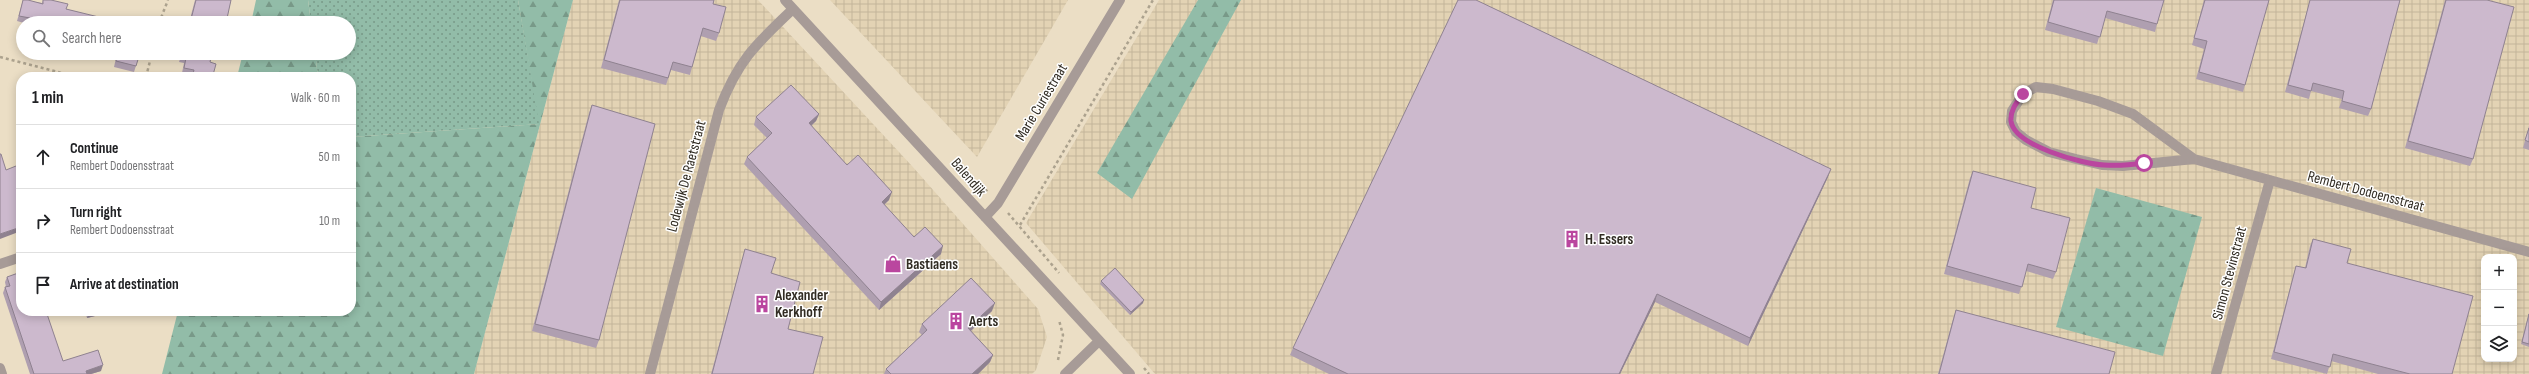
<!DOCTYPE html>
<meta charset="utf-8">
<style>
:root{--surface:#fff;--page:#f2f2f2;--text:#202124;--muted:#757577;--line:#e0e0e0}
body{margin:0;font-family:"Sofia Sans Condensed",sans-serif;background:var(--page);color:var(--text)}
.controls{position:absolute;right:12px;bottom:12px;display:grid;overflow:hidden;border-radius:8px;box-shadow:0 2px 10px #0003}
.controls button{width:36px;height:36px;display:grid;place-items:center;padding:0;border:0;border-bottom:1px solid var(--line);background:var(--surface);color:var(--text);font:20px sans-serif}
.stop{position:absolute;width:12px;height:12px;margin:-9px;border:3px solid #ba469f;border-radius:50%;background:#fff}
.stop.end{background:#ba469f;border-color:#fff;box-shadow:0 1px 4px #0008}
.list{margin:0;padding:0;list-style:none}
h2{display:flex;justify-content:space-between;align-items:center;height:52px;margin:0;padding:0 16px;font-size:17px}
h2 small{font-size:13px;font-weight:400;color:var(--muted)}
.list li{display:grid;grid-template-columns:26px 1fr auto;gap:12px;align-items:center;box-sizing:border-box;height:64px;padding:0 16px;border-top:1px solid var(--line)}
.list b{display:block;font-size:15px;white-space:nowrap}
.list p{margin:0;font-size:13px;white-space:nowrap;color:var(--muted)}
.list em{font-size:13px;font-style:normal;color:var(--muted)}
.icon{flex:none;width:22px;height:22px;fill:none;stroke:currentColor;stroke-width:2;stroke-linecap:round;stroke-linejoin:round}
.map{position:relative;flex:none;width:2529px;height:374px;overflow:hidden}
.search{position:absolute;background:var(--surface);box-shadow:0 2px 10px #0003;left:16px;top:16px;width:340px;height:44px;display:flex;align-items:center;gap:10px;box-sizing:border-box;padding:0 14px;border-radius:22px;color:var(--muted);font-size:15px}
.panel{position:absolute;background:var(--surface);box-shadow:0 2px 10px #0003;left:16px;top:72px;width:340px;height:244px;border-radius:16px}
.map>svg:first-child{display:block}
.industrial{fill:url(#industrial-grid);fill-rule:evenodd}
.grass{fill:url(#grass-dots)}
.forest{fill:url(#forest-firs)}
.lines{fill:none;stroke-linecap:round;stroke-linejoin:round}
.path{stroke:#aca28e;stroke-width:2.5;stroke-dasharray:3 3;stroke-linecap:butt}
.street{stroke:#a79b97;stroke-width:10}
.wall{fill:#af9fb0}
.shaded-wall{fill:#8f8290}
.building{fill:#ccb9cd;stroke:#8f8290}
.route{stroke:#ba469f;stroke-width:5}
.labels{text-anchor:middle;stroke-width:3;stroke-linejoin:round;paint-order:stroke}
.street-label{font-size:15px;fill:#312c23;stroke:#fff}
.poi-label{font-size:15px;font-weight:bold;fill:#312c23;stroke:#fff;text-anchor:start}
</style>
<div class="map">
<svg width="2529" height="374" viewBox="0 0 2529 374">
<defs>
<pattern id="industrial-grid" width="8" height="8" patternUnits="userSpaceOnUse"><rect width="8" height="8" fill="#e3d3b4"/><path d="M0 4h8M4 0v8" fill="none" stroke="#c3b59a"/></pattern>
<pattern id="grass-dots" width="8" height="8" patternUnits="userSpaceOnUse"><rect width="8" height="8" fill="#92bca8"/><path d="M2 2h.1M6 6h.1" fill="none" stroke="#789988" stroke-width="1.8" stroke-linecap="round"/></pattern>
<pattern id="forest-firs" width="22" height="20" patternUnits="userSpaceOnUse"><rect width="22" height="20" fill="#92bca8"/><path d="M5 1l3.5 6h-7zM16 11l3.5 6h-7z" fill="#789988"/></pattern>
</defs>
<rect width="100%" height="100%" fill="#ebdec5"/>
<path class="industrial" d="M573 0H758L912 166 1038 309 1047 337 1036 370 1032 374H474Z
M830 0H1068L977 157Z
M1159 0H2529V374H1155L1026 223ZM2484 257H2514V359H2484Z"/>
<path class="grass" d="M308 0H518L540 124 351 137V77H318L315 53H349V23H311Z"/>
<path class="forest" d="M256 0H308L311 23H251Z
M518 0H573L474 374H162L178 311H351V137L539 124Z
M1198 0H1241L1132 199 1097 173Z
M243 53H315L318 77H237Z
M2096 188 2202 217 2163 356 2056 327Z"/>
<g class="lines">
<path class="path" d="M159 23 168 0
M0 57 77 77
M146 77 152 53
M954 161 988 192
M1008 213 1059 273
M1020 225 1153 0
M1058 360 1063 335 1059 320
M1144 368 1149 374"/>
<path class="street" d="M785 0 1130 374
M2194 159 2133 114 2098 101 2053 89 2036 87 2023 94 2012 111 2011 122 2016 132 2026 140 2049 152 2076 159 2102 165 2123 166 2194 159 2529 252
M985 217 998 203 1120 0
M0 264 21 257
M0 368 2 374
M650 374 719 110C738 60 756 44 793 9
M1065 374 1099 341
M2216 374 2270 180"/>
</g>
<path class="wall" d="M23 0 42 3 43 0 66 9 114 23H24L17 21Z
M195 0H231L226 23H189Z
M619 0H714L713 4 719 33 716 41 701 36 692 67 690 75 671 70 666 85 601 68Z
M2053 0H2164L2157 24 2155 32 2105 18 2097 44 2045 30Z
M2204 0H2269L2245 85 2243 92 2196 79 2204 49 2192 45Z
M2310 0H2400L2371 109 2368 116 2339 108 2342 99 2311 91 2309 99 2285 92Z
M2445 0H2487L2473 159 2470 166 2405 148Z
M98 53H140L134 72 114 67 116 58Z
M182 53H212L210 62 213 75 219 77H192V75L182 73 184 63 179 62Z
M592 105 599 340 596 348 532 331 589 113Z
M819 114 816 121 811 126 847 165 889 200 884 205 914 237 941 254 879 310 744 164 747 157 767 138 754 125 756 117Z
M2529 126V150L2523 148Z
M1973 171 2031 208 2056 272 2053 279 2026 271 2019 294 1944 274 1970 178Z
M1828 177 1748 346 1655 302 1620 374H1329L1290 355 1293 348Z
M2313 239 2347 263 2452 374H2378L2331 361 2327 374 2271 359 2294 273 2296 266 2305 268 2310 246Z
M745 249 771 273 788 329 813 374H711L743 257Z
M7 277 63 361 101 371 91 374H30L3 293 5 287H6L5 282Z
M1101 281 1143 303 1130 315 1100 284Z
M1956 310 2109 374H1938L1953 319Z
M85 311H115L87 318Z
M992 311 971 331 993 355 990 362 978 374H884L886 369 922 335 919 332 922 324Z
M2529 313V347L2521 344Z"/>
<path class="shaded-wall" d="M819 114 816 121 806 130 809 123Z
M1831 169 1828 177 1748 346 1750 338Z
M892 192 889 200 879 209 882 202Z
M21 227V231L0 239V234Z
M943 246 941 254 879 310 881 302Z
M1657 294 1655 302 1620 374H1619Z
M1144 300 1143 303 1130 315 1131 312Z
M995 303 992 311 965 336 968 328Z
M96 311H115L87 318 89 313Z
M993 355 990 362 978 374H972Z
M103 365 101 371 91 374H85L86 371Z"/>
<path class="building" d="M23 0H28L43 4V0H51L68 4 66 9 115 21 114 23H29L30 18 19 16Z
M196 0H231L226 23 219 22V23H190Z
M620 0H714L713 4 726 7 719 33 703 28 692 67 673 62 668 78 604 60Z
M1458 0H1476L1831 169 1750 338 1657 294 1619 374H1348L1293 348Z
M2054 0H2164L2157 24 2107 11 2100 37 2048 22Z
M2205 0H2269L2245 85 2199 72 2207 41 2194 38Z
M2310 0H2400L2371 109 2342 101 2344 91 2313 83 2311 91 2288 85Z
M2446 0H2487L2514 7 2473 159 2408 141Z
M118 53H140L136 66 116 61Z
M182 53H212L210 62 216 64 213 75 219 77H192L194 70 184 68 186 58 181 57Z
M791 85 819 114 809 123 847 165 858 155 892 192 882 202 914 237 925 227 943 246 881 302 747 157 772 133 756 117Z
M592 105 655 124 599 340 535 324Z
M2529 128V142L2525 140Z
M0 154H1L6 170 21 164V227L0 234Z
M1973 171 2036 188 2031 208 2070 218 2056 272 2028 264 2022 287 1947 266Z
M2313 239 2351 249 2347 263 2473 296 2452 374H2410L2333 354 2330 367 2274 352 2296 266 2306 268Z
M745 249 776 258 771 273 800 282 788 329 823 337 813 374H712Z
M1115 268 1144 300 1131 312 1101 281Z
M21 272V311H46L63 361 98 350 103 365 86 371 87 374H34L5 287 10 286 7 277Z
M971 278 995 303 968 328 993 355 972 374H891L886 369 927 330 922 324Z
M1956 310 2115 352 2109 374H1939Z
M89 311H96L89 313Z
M2529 314V344L2522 342Z"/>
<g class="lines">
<path class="route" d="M2023 94C2017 102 2010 110 2011 121 2014 146 2083 164 2104 165 2118 166 2130 165 2144 163"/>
</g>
<defs>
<g id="building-bare" transform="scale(1.38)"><path d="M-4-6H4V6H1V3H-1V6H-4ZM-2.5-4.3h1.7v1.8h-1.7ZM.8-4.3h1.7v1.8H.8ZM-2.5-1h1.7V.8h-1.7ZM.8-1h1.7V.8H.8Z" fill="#ba469f" stroke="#fff" stroke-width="2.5" paint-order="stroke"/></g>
<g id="shop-bare" transform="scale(1.38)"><path d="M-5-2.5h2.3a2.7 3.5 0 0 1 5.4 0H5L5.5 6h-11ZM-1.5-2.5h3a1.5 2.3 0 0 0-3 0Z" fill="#ba469f" stroke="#fff" stroke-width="2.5" paint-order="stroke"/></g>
</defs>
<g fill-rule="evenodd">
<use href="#building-bare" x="1572" y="239"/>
<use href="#shop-bare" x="893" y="264"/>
<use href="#building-bare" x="762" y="304"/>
<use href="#building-bare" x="956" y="321"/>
</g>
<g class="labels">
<g class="street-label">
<text transform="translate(1041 102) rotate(-59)" y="5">Marie Curiestraat</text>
<text transform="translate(686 176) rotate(-75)" y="5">Lodewijk De Raetstraat</text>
<text transform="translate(969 177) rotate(49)" y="5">Balendijk</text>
<text transform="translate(2366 191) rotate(15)" y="5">Rembert Dodoensstraat</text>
<text transform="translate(2229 273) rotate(-75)" y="5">Simon Stevinstraat</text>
</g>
<g class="poi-label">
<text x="1585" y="244">H. Essers</text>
<text x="906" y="269">Bastiaens</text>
<text x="775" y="300">Alexander<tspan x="775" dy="17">Kerkhoff</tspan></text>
<text x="969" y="326">Aerts</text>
</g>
</g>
</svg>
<div class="controls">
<button>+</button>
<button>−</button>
<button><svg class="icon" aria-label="layers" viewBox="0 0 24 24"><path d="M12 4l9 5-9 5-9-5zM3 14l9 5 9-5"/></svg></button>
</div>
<div class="stop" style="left:2144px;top:163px"></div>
<div class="stop end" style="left:2023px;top:94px"></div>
<div class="search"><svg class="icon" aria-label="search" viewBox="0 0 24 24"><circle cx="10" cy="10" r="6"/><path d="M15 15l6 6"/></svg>Search here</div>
<section class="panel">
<h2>1 min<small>Walk · 60 m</small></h2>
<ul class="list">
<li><svg class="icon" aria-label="ahead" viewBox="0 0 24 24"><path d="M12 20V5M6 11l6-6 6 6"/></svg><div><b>Continue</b><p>Rembert Dodoensstraat</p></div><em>50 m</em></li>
<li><svg class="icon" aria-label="right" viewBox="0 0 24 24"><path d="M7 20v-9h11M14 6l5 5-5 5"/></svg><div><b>Turn right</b><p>Rembert Dodoensstraat</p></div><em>10 m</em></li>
<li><svg class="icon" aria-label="arrive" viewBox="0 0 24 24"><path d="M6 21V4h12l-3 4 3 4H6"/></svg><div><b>Arrive at destination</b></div></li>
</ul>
</section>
</div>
